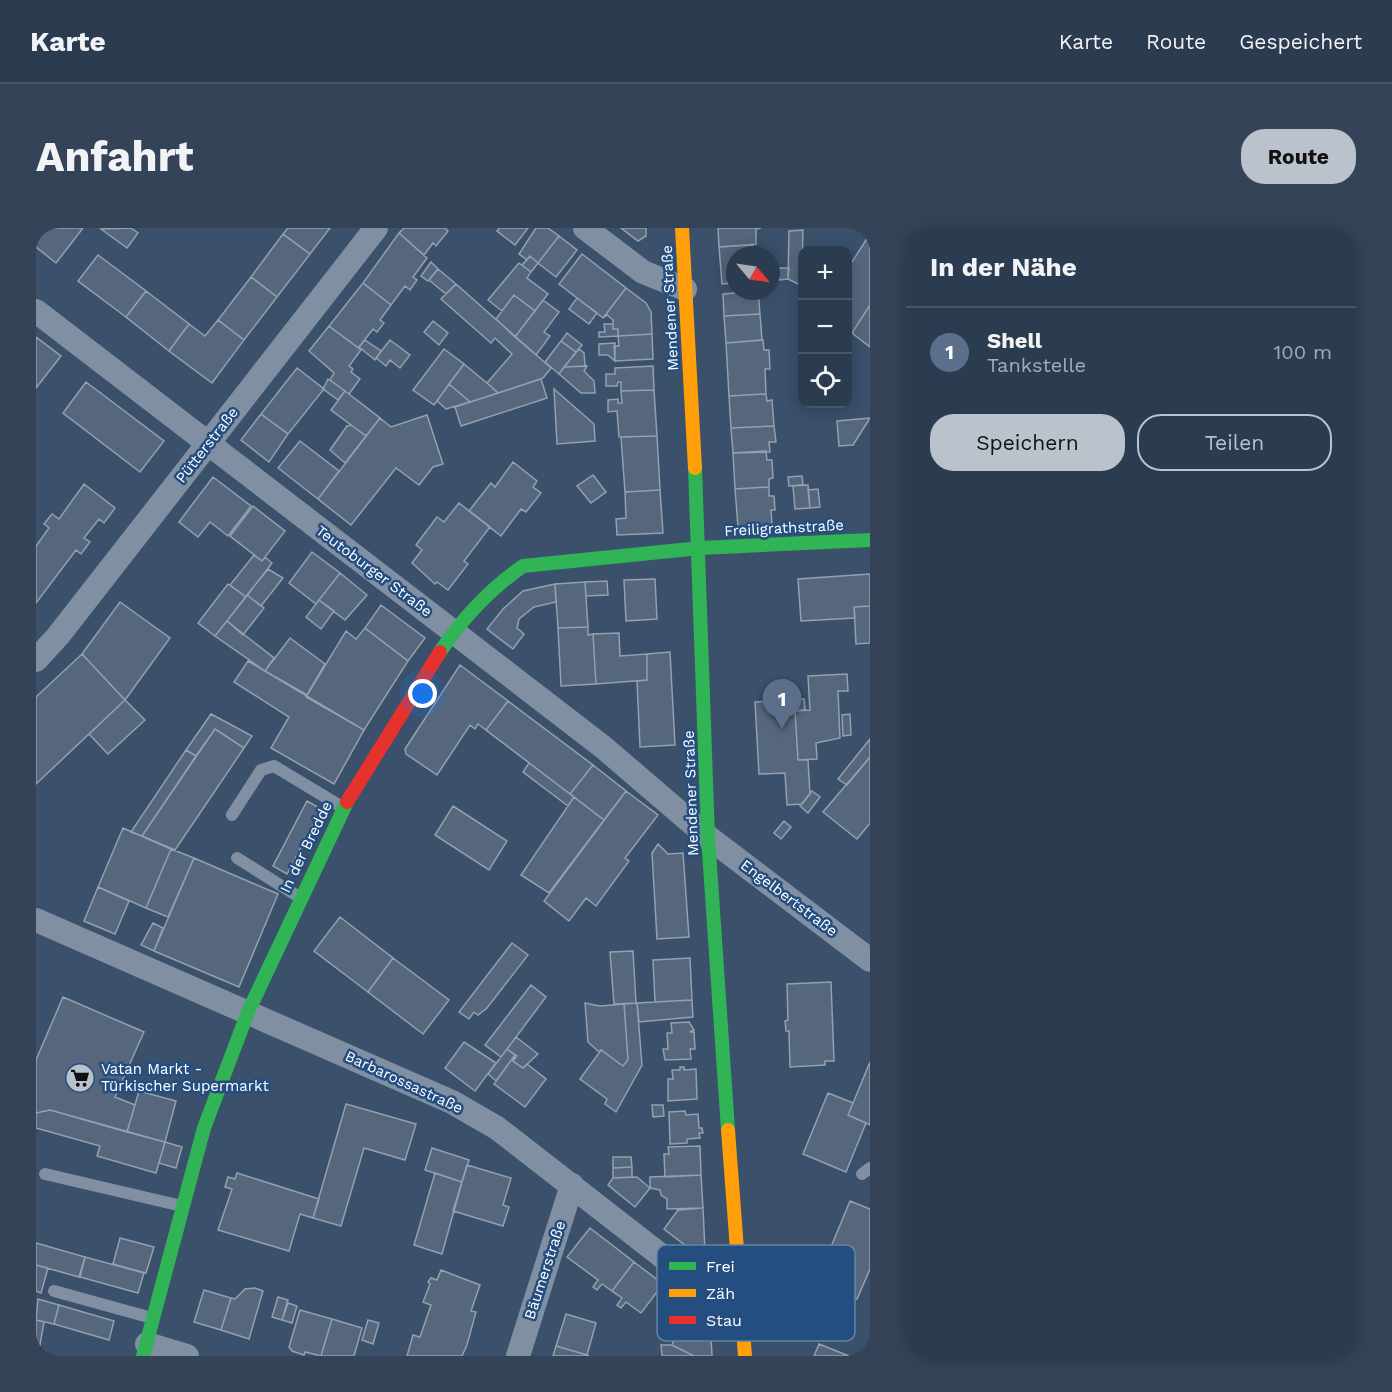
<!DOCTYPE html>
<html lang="de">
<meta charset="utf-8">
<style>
:root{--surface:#2c3c50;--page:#344357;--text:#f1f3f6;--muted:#a6adb7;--line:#485667;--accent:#bac2cb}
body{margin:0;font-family:"Work Sans",sans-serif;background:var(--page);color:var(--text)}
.controls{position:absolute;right:18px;top:18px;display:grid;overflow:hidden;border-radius:12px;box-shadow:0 3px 15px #0003}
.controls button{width:54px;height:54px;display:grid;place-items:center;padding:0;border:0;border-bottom:2px solid var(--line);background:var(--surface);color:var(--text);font:30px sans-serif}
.compass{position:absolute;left:690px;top:18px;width:54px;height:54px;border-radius:50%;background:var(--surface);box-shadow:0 3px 15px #0003;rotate:119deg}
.you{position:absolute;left:387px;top:466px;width:21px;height:21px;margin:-15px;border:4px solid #fff;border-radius:50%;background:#1a73e8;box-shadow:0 0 0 9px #1a73e833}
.badge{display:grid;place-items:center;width:39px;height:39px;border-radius:50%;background:var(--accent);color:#fff;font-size:20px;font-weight:700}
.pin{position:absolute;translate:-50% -50px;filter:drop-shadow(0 2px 3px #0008)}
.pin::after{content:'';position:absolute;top:32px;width:21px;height:18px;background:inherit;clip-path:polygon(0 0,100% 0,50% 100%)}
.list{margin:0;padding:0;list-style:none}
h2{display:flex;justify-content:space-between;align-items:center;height:78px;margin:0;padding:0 24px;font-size:26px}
h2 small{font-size:20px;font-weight:400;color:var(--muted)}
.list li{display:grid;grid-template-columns:39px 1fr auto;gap:18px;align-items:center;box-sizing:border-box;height:90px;padding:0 24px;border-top:2px solid var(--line)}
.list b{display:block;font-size:22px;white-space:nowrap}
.list p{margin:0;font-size:20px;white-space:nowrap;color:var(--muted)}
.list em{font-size:20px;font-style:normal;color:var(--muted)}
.actions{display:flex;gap:12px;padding:18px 24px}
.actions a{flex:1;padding:14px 0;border:2px solid var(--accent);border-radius:24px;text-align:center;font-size:21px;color:var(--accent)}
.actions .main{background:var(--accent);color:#111}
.icon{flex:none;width:33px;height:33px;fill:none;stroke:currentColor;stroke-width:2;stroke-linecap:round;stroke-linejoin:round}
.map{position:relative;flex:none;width:834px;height:1128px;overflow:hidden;border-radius:24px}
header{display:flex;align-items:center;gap:36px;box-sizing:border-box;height:84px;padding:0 30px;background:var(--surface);border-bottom:2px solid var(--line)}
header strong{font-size:28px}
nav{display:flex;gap:33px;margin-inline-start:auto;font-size:21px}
.intro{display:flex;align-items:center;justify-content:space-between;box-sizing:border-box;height:144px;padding:0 36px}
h1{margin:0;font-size:42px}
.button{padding:15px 27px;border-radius:24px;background:var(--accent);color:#111;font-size:21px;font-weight:700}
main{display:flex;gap:36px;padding:0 36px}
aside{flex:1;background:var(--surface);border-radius:24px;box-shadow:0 3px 15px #0003}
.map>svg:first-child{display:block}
.building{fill:#56677d;stroke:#93a0b0;stroke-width:1.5}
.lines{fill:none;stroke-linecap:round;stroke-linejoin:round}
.lane{stroke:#808fa1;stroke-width:12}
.street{stroke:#808fa1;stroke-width:24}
.fast{stroke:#30b455;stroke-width:14}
.slow{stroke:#ff9f0a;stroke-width:14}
.jam{stroke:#e5322d;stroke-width:14}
.labels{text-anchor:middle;stroke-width:5;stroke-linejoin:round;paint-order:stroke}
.street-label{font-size:15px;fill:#fff;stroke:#254e80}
.poi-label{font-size:15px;fill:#fff;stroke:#254e80;text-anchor:start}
.key{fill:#254e80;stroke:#6683a6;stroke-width:1.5}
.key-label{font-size:16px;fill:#fff}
</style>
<header>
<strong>Karte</strong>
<nav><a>Karte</a><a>Route</a><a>Gespeichert</a></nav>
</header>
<div class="intro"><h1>Anfahrt</h1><a class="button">Route</a></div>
<main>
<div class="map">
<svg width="834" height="1128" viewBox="0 0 834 1128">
<rect width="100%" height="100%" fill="#3a506b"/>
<path class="building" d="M0 0H47L20 35 0 19Z
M95 0 102 5 91 20 65 1Z
M252 0H294L274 26 247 6Z
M368 0H409L412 3 400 18 397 15 388 27 363 5Z
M463 0H492L479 17 461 3Z
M500 0H512L523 8 502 35 494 28 491 32 483 26Z
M585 0H610V8L602 13Z
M682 0H725L720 1V16L683 19Z
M767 2 766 41V58L752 51 753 3Z
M363 5 391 30 377 49 381 52 374 62 369 58 355 77 327 55Z
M247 6 274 26 241 69 215 49Z
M834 6V77L816 105 812 102V40Z
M523 8 541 22 520 49 502 35Z
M717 17 718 27H699V55L686 56 683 19Z
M546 26 590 60 567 90 523 56Z
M62 27 110 63 90 89 42 53Z
M494 28 502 35 495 44 486 37Z
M395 34 402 41 392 53 385 48Z
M483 35 495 44 491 50 512 66 499 83 478 67 466 83 452 72Z
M743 40H753L752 51 743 52Z
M402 41 420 56 410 66 393 52Z
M215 49 241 69 208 112 182 92Z
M327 55 355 77 344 92 348 95 341 104 337 101 323 119 325 122 293 98Z
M420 56 515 140 507 150 462 165 451 155 476 126 459 110 455 115 405 71Z
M590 60 610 75 615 84 616 106 582 108V101H577V92L571 87 567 90Z
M110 63 153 96 133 123 90 89Z
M722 63 724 86 688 88 687 66Z
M478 67 499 83 479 109 460 91Z
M541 70 561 85 553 96 533 81Z
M507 72 523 84 508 104 514 108 500 127 479 109Z
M834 77V119L816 105Z
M724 86 726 112 690 115 688 88Z
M182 92 208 112 176 155 133 123 153 96 169 108Z
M397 93 412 105 403 117 388 104Z
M568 96H577V101H582V108L563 109V104H569Z
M293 98 325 122 313 138 317 141 315 144 324 151 313 166 294 152 298 145 273 123Z
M531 105 546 117 540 124 525 113Z
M616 106 617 131 579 133 578 118H583L582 108Z
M0 109 25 128 0 160Z
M329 112 345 123 339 132 323 119Z
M354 112 374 127 364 140 354 132 350 138 340 130Z
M727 112 728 122H733L734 141H729L730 166 693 168 690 115Z
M525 113 540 124 523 146 509 134Z
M579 115V133L572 127H563V116Z
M408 121 428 136 398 177 377 162Z
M543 121 548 125 549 138 528 139Z
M428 136 451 155 462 165 434 174 413 156Z
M551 138 548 143 558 153 559 165H545L523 146 528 139Z
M617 138 618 162 585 163V154H582L581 158H570V146H579V140Z
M261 140 288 161 252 206 225 186Z
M292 151 309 163 302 172 287 161Z
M505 151 511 170 425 198 419 179Z
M50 154 128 213 104 244 27 185Z
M413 156 434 174 410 181 401 173Z
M518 161 558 196 559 213 521 216Z
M618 162 621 208 583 209 581 183 572 184V172L582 171V175H586L585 163Z
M309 163 344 190 330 208 295 182Z
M730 166 731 173 736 172 738 198 695 200 693 168Z
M225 186 252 206 233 234 205 212Z
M391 187 407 236 397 239 383 257 360 240 315 297 282 271 344 190 355 199Z
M834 190 817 217 803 218 801 193Z
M315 197 330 208 309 235 294 222 311 198Z
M738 198 740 214H733L734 224 697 225 695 200Z
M621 208 624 262 589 264 585 209Z
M264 213 303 243 282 271 242 240Z
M730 223 731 232H736L737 250 733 251V259L699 261 697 225Z
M477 234 501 253 497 259 505 265 490 284 485 281 465 308 433 283 455 255 459 259Z
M557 247 570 264 555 275 541 258Z
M766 248 767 257 753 258 752 249Z
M177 249 215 278 192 308 174 294 162 309 143 294Z
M48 256 79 280 68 295 63 291 48 310 54 314 45 326 40 322 0 375V318L13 300 8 296 16 286 23 291Z
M772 257 774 280 759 281 757 258Z
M733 259V268H738L739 282H735L736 297 702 299 699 261Z
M782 261 784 279 774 280 772 262Z
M624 262 627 305 581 307 580 291 590 290 589 264Z
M423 275 454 299 428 333 432 336 412 362 401 354 399 356 376 335 386 322 380 317 401 289 408 294Z
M217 278 249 303 226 333 194 308Z
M276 324 304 345 280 376 253 355Z
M218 327 226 333 229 329 236 335 210 369 194 357Z
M232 341 247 350 225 378 211 367Z
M304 345 331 367 309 392 283 372Z
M834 346V378L818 379 819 390 765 393 762 351Z
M619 351 621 391 590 393 588 352Z
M571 353 572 367 550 368 549 354Z
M549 354 552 399 522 400 519 356Z
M192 356 210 369 179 408 162 395Z
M519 356 520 374 498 379 483 391 481 400 488 406 477 421 451 401 467 381 487 363Z
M211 367 228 380 207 407 191 393Z
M283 372 298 383 285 401 270 389Z
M84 374 134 410 89 472 46 426Z
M345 377 389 410 372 433 329 400Z
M834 378V415L820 416 818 379Z
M191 393 238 430 229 443 179 408Z
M552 399V407L557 406 560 456 525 458 522 400Z
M329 400 372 433 328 502 270 469 310 403 320 411Z
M583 405 584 428 611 426V452L560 456 557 406Z
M254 410 289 436 271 467 229 443Z
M634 424 639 517 604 519 601 453 611 452V426Z
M46 426 89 472 0 556V469Z
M212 433 328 502 298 556 235 520 253 489 198 454Z
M424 437 472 473 450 502 442 496 439 501 434 497 401 547 370 526 369 521Z
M811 446 812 463H802L804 510 780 515 781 531 762 532 759 483 774 482 772 448Z
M768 471 769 482 759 483 762 532H772L774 566 766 576 751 577 749 545 723 546 719 474Z
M89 472 109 492 72 526 53 506Z
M472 473 557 537 534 566 450 502Z
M175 486 216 508 208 520 179 501 160 528 150 522Z
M814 486 815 507 807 508 806 487Z
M179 501 208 520 139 622 106 608Z
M834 511V529L811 557 802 551Z
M150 522 160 528 106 608 95 604Z
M834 529V595L821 611 787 584Z
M493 535 538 569 532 578 487 544Z
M557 537 590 563 568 592 534 566Z
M590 563 622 587 589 630 593 633 560 678 550 670 533 693 508 673Z
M776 563 784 569 772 585 764 578Z
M538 569 568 592 513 665 485 647Z
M271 573 285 581 251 646 237 638Z
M417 578 471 613 453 642 399 607Z
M748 593 755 599 745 611 738 605Z
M87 600 135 621 110 680 62 659Z
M622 616 632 626 647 625 653 709 621 711 616 625Z
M135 621 158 630 132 689 110 680Z
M158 630 242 666 203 759 118 723Z
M62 659 93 673 79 706 48 693Z
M304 689 357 730 332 764 278 723Z
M117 695 127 700 118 723 105 717Z
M476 715 492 727 451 780 442 787 438 784 433 791 423 784Z
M597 723 600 775 578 776 574 724Z
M357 730 413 772 387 806 332 764Z
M654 730 656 772 619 774 617 732Z
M795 754 798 833H789V837L754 839 753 803H750L749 793 752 792 751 756Z
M495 757 510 769 465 829 449 817Z
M27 769 108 804 79 869 99 877 91 904 14 882 0 885V832Z
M656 772 657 789 603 794 601 775Z
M549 775 564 778 588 776 592 832 587 838 565 822 563 824 552 814Z
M601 775 606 837 580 884 569 876 571 871 544 851 565 822 587 838 592 832 588 776Z
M653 794 658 802 654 804H658L659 821H654L655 831 629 832 627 821H632L631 805H636L635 795Z
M480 809 502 826 487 840 477 833 481 828 471 821Z
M428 814 460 835 439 863 409 840Z
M471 821 479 827 460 853 452 846Z
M479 827 477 833 487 840 491 836 510 851 489 879 458 856Z
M834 834V897L812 887Z
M644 839H648V842L660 841 661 871 632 873V851H637L636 842H644Z
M103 863 140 873 129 914 91 904Z
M792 865 817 875 812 887 830 895 810 944 767 926Z
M310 876 380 896 369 932 328 920 305 998 277 990Z
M616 877H627L628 888 617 889Z
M14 882 129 914 120 945 61 928 64 918 0 900V885Z
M649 883 650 887 662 886 663 900H666L667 905H663L664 910 651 911V915L634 916 633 884Z
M129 914 146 919 140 940 123 935Z
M664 918 665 947 629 949 628 926H633L632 919Z
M396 920 433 932 426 954 389 942Z
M577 929H595L596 939 577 940Z
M431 937 475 950 467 977 473 979 467 998 417 983Z
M596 939V949L577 950V940Z
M201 945 283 971 277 990 264 986 253 1023 182 1002 196 961 189 959 192 949 199 951Z
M399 945 426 954 406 1026 378 1017Z
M665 947 667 980 631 981V971L625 967 624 962 614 960V949Z
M601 949 614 960 599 979 572 957 577 950Z
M814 973 834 981V1041L821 1071 780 1055Z
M667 980 669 1023 662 1027 628 1001 642 982Z
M554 1000 598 1034 576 1063 566 1056 561 1062 557 1059 562 1052 531 1029Z
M84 1010 118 1019 110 1045 77 1036Z
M0 1015 49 1029 43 1049 0 1037Z
M49 1029 108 1045 102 1065 44 1049Z
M598 1034 627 1056 605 1085 590 1074 585 1080 581 1077 586 1070 576 1063Z
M0 1037 12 1040 5 1065 0 1063Z
M405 1042 444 1057 435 1083 440 1084 431 1117 426 1128H371L377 1107 384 1109 395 1077 387 1074 394 1056 392 1054 395 1050 401 1052Z
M219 1060 227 1063 213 1111 185 1102 195 1070 199 1071 209 1061Z
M168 1062 195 1070 185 1102 158 1094Z
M242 1069 252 1072 246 1092 236 1089Z
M2 1071 23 1077 18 1096 0 1092Z
M649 1074 674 1092 676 1128H658L636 1117 642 1099 634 1093Z
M252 1075 261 1078 256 1095 246 1092Z
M23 1077 78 1093 73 1112 18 1096Z
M264 1082 296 1091 285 1128 269 1124 268 1127 256 1123 253 1119Z
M530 1086 560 1095 551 1127 520 1118Z
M296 1091 326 1100 318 1128H285Z
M0 1092 8 1094 2 1128H0Z
M332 1092 343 1095 337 1116 326 1112Z
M783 1116 813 1128H778Z
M625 1117H636L658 1128H626Z
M520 1118 551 1127 553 1128H517Z"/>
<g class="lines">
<path class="lane" d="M196 587 225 542 238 538 306 579
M201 630 263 669
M9 946 146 978
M826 946 834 940
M18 1063 116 1090"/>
<path class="street" d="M549 0 607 44 649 61
M0 83 567 519 672 609 834 732
M0 432 22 408 340 0
M0 692 416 874 461 900 672 1064 703 1068
M111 1116 151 1128
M482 1128 536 957"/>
<path class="fast" d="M659 240 672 609 692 902
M404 424C426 391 454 361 487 338L664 320 834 312
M107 1128 168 900 212 784 311 574"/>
<path class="slow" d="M646 0 659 240
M692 902 709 1128"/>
<path class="jam" d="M311 574 404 424"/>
</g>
<defs>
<g id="supermarket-disc" transform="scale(1.5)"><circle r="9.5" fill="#bac2cb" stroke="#254e80"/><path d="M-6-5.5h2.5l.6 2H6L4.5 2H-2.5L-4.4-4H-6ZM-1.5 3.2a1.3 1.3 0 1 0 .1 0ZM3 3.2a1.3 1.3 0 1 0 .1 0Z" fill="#111"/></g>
</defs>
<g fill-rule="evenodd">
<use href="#supermarket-disc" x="44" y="850"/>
</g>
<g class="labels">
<g class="street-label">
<text transform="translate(634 80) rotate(-93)" y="5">Mendener Straße</text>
<text transform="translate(171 217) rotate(-52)" y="5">Pütterstraße</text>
<text transform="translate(748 300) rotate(-3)" y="5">Freiligrathstraße</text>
<text transform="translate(338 343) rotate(37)" y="5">Teutoburger Straße</text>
<text transform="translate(655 565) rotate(-92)" y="5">Mendener Straße</text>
<text transform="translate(270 619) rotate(-64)" y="5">In der Bredde</text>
<text transform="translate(753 670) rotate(37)" y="5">Engelbertstraße</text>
<text transform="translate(368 854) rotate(25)" y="5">Barbarossastraße</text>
<text transform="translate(509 1042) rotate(-72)" y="5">Bäumerstraße</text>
</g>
<g class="poi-label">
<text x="65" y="846">Vatan Markt -<tspan x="65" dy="17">Türkischer Supermarkt</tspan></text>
</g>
</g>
<rect x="621" y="1017" width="198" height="96" rx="9" class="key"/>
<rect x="633" y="1034" width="27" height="8" fill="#30b455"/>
<rect x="633" y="1061" width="27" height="8" fill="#ff9f0a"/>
<rect x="633" y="1088" width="27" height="8" fill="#e5322d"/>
<g class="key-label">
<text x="670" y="1044">Frei</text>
<text x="670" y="1071">Zäh</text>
<text x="670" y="1098">Stau</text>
</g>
</svg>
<div class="controls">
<button>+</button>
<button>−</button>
<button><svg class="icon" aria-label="locate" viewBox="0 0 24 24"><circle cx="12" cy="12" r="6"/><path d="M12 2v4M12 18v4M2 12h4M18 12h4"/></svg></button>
</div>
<svg class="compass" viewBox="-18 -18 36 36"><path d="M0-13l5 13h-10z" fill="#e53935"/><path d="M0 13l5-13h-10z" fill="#a6adb7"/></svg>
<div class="you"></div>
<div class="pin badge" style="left:746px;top:501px;background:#5c6f8a">1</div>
</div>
<aside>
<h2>In der Nähe<small></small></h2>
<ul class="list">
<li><span class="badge" style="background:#5c6f8a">1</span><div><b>Shell</b><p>Tankstelle</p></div><em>100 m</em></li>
</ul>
<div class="actions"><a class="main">Speichern</a><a>Teilen</a></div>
</aside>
</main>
